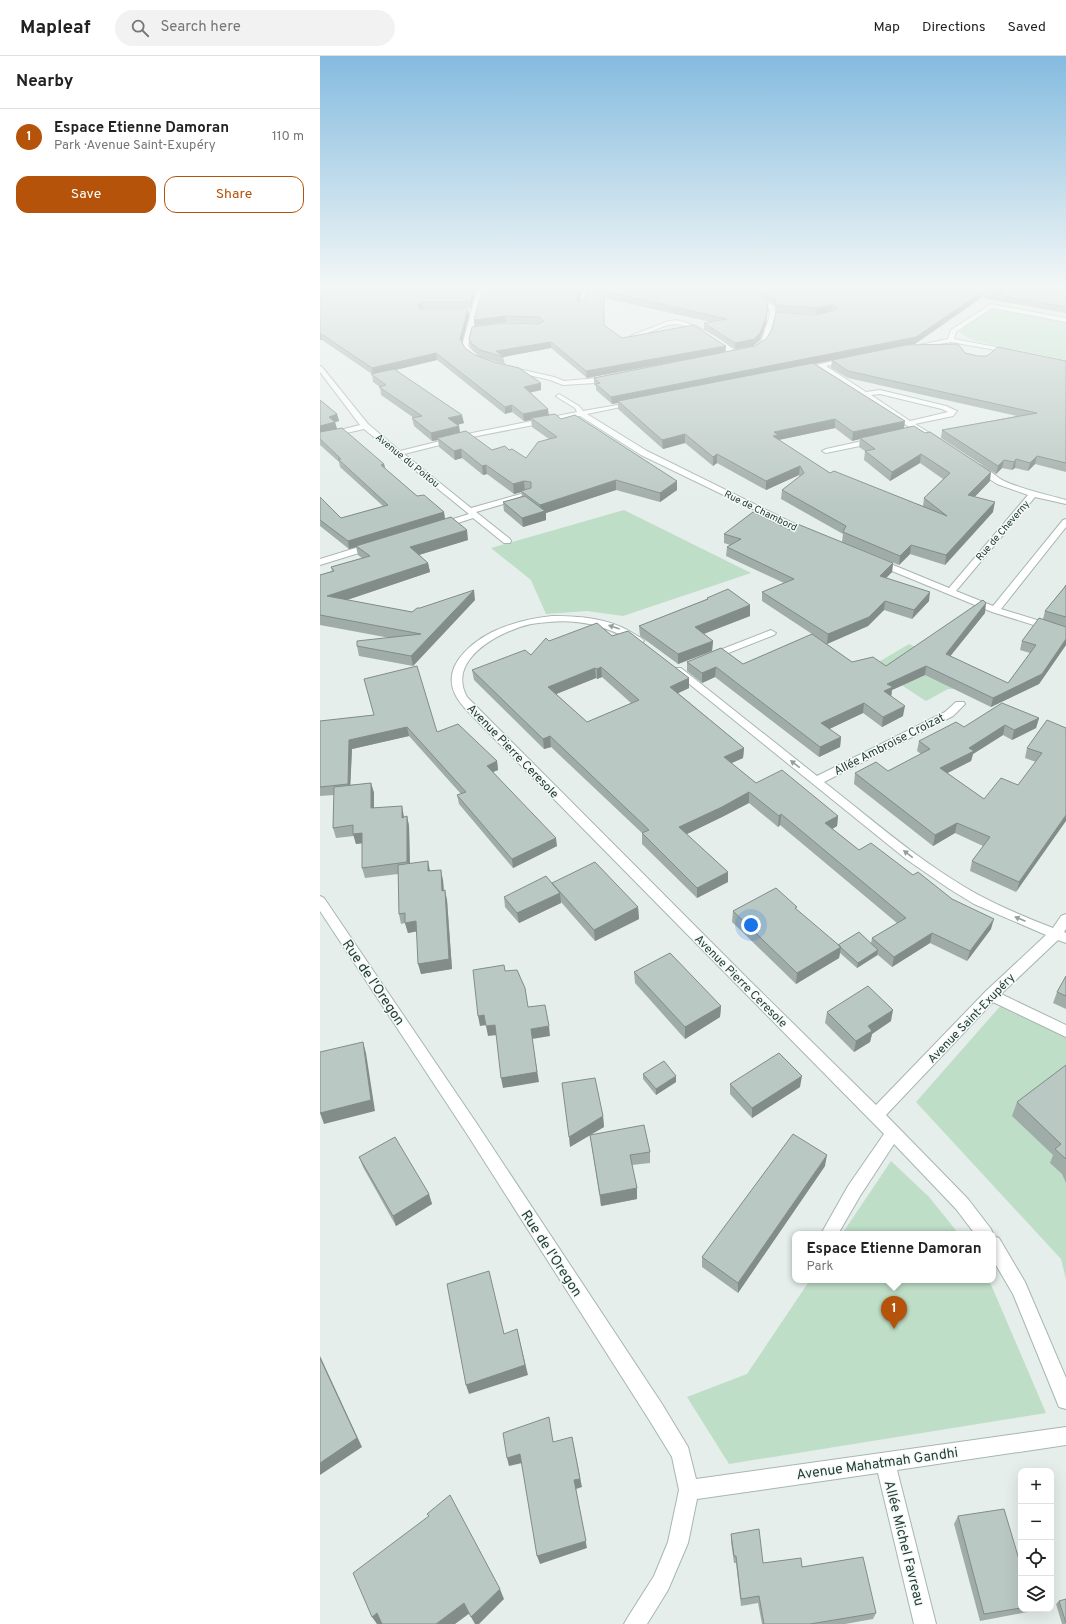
<!DOCTYPE html>
<meta charset="utf-8">
<style>
:root{--surface:#fff;--page:#f2f2f2;--text:#222;--muted:#767676;--line:#e0e0e0;--accent:#b45309}
body{margin:0;font-family:Overpass,sans-serif;background:var(--page);color:var(--text)}
.controls{position:absolute;right:12px;bottom:12px;display:grid;overflow:hidden;border-radius:8px;box-shadow:0 4px 16px #0002}
.controls button{width:36px;height:36px;display:grid;place-items:center;padding:0;border:0;border-bottom:1px solid var(--line);background:var(--surface);color:var(--text);font:20px sans-serif}
.you{position:absolute;left:431px;top:869px;width:14px;height:14px;margin:-10px;border:3px solid #fff;border-radius:50%;background:#1a73e8;box-shadow:0 0 0 6px #1a73e833}
.badge{display:grid;place-items:center;width:26px;height:26px;border-radius:50%;background:var(--accent);color:#fff;font-size:13px;font-weight:700}
.pin{position:absolute;translate:-50% -33px;filter:drop-shadow(0 1px 2px #0008)}
.pin::after{content:'';position:absolute;top:21px;width:14px;height:12px;background:inherit;clip-path:polygon(0 0,100% 0,50% 100%)}
.popup{position:absolute;left:472px;top:1175px;width:204px;height:52px;box-sizing:border-box;display:grid;place-content:center;border-radius:8px;background:var(--surface);filter:drop-shadow(0 1px 3px #0005);font-size:13px;white-space:nowrap;color:var(--muted)}
.popup b{font-size:15px;color:var(--text)}
.popup::after{content:'';position:absolute;left:50%;top:100%;margin-left:-8px;border:8px solid transparent;border-top-color:var(--surface)}
.list{margin:0;padding:0;list-style:none}
h2{display:flex;justify-content:space-between;align-items:center;height:52px;margin:0;padding:0 16px;font-size:17px}
h2 small{font-size:13px;font-weight:400;color:var(--muted)}
.list li{display:grid;grid-template-columns:26px 1fr auto;gap:12px;align-items:center;box-sizing:border-box;height:56px;padding:0 16px;border-top:1px solid var(--line)}
.list b{display:block;font-size:15px;white-space:nowrap}
.list p{margin:0;font-size:13px;white-space:nowrap;color:var(--muted)}
.list em{font-size:13px;font-style:normal;color:var(--muted)}
.actions{display:flex;gap:8px;padding:12px 16px}
.actions a{flex:1;padding:9px 0;border:1px solid var(--accent);border-radius:12px;text-align:center;font-size:14px;color:var(--accent)}
.actions .main{background:var(--accent);color:#fff}
.icon{flex:none;width:22px;height:22px;fill:none;stroke:currentColor;stroke-width:2;stroke-linecap:round;stroke-linejoin:round}
.map{position:relative;flex:none;width:746px;height:1568px;overflow:hidden}
header{display:flex;align-items:center;gap:24px;box-sizing:border-box;height:56px;padding:0 20px;background:var(--surface);border-bottom:1px solid var(--line)}
header strong{font-size:19px}
nav{display:flex;gap:22px;margin-inline-start:auto;font-size:14px}
.search{width:280px;height:36px;background:var(--page);display:flex;align-items:center;gap:10px;box-sizing:border-box;padding:0 14px;border-radius:22px;color:var(--muted);font-size:15px}
main{display:flex}
aside{flex:1;background:var(--surface)}
.map>svg:first-child{display:block}
.green{fill:#bedec7}
.lines{fill:none;stroke-linecap:round;stroke-linejoin:round}
.minor-casing{stroke:#a7b6b1;stroke-width:2}
.minor{fill:#fff;fill-rule:evenodd}
.wall{fill:#a0aca8;fill-rule:evenodd}
.shaded-wall{fill:#828c88}
.building{fill:#bac8c3;stroke:#828c88;fill-rule:evenodd}
.oneway{fill:#929f9c}
.labels{text-anchor:middle;stroke-width:3;stroke-linejoin:round;paint-order:stroke}
.far-street-label{font-size:10px;fill:#243f38;stroke:#f5faf8}
.street-label{font-size:12px;fill:#243f38;stroke:#f5faf8}
.near-street-label{font-size:14px;fill:#243f38;stroke:#f5faf8}
</style>
<header>
<strong>Mapleaf</strong>
<div class="search"><svg class="icon" aria-label="search" viewBox="0 0 24 24"><circle cx="10" cy="10" r="6"/><path d="M15 15l6 6"/></svg>Search here</div>
<nav><a>Map</a><a>Directions</a><a>Saved</a></nav>
</header>
<main>
<aside>
<h2>Nearby<small></small></h2>
<ul class="list">
<li><span class="badge">1</span><div><b>Espace Etienne Damoran</b><p>Park · Avenue Saint-Exupéry</p></div><em>110 m</em></li>
</ul>
<div class="actions"><a class="main">Save</a><a>Share</a></div>
</aside>
<div class="map">
<svg width="746" height="1568" viewBox="0 0 746 1568">
<rect width="100%" height="100%" fill="#e5eeea"/>
<path class="green" d="M674 253 746 265V304L655 285 641 278 640 275 666 255Z
M304 454 431 517 303 560 267 555 226 558 211 524 171 492Z
M589 588 683 632 628 633 606 645 552 610Z
M683 947 746 979V1223L741 1203 596 1046Z
M571 1105 609 1141 639 1178H522Z
M490 1224H669L726 1357 409 1408 367 1341 427 1318Z"/>
<g class="lines">
<g class="minor-casing">
<path id="minor" d="M159 232H166L163 235 148 290 162 304 159 306 147 297 142 290 157 234Z
M270 232H281L268 236 264 249 259 250 262 235Z
M405 232C423 232 439 240 454 250L456 259 446 288 436 294 431 293 441 286 450 259 449 252 435 242Z
M671 248 746 262V266L672 252 636 276 634 283 691 294 693 295V297L631 286 588 294 585 292 628 283 631 274Z
M356 264C377 268 403 283 418 298L413 299C397 289 369 264 349 269 336 272 326 279 313 282L310 280 346 266Z
M526 302 529 304 528 305 506 310 546 336 560 334 626 350 637 355 633 360 595 368 621 384V388H615L499 311 482 315 479 313ZM560 338 622 353 628 356 590 365 551 339Z
M0 310 2 311 48 368 80 395 152 377 257 356 255 352 237 341 236 340 239 338 259 350 263 355 315 346V348L267 358 327 395 491 476 487 479 484 478 321 399 260 360 152 381 84 398 151 452 208 436 212 438 211 440 156 456 190 483 191 485 190 487H184L153 462 123 472H117L116 470 117 468 149 458 44 373 0 383V379L40 369 0 316Z
M190 311 234 321 244 325 289 321 292 323 289 325 275 327 243 329 230 324 188 314V312Z
M556 382H559V386L506 397 502 395 506 393Z
M654 409C664 407 675 421 684 425 704 434 725 438 746 444V448L715 441 636 535 673 550 743 464 746 463V471L681 553 746 573V579L672 556 555 508 554 506 558 503 561 504 629 532 708 439 677 428 654 413Z
M52 487 55 488 56 490 55 492 0 509V503Z
M232 560C259 560 287 562 311 576 315 579 321 581 324 585L319 588 316 587C297 576 278 568 256 566 241 564 225 566 211 568 180 575 126 603 147 641L430 925 556 1049 666 935 726 879 654 848 628 832 586 803 352 614 353 612H361L497 720 625 656 636 646H644L645 648 633 660 504 726C549 761 593 800 643 830 671 847 702 860 733 872L741 860 746 858V873L744 876 746 877V887L738 884 681 938 746 969V981L673 946 566 1059 648 1143 671 1173 673 1178V1179L655 1178 636 1153 574 1088 540 1140 518 1178H501L528 1130 564 1078 158 666C150 657 140 649 135 638 120 607 159 580 184 571 199 565 215 562 232 560Z
M451 574 456 577 454 579 393 603H387L385 601 387 599Z
M0 840 4 842 157 1068 342 1348 368 1391 376 1423 746 1371V1389L577 1414 616 1568H594L558 1417 377 1443 368 1487 348 1534 327 1568H304L308 1561 334 1520 348 1486 359 1434 352 1401 328 1362 147 1078 0 855Z
M673 1180 679 1182 705 1226 746 1322V1353L739 1351 693 1238 673 1204Z"/>
</g>
<use href="#minor" class="minor"/>
</g>
<path class="wall" d="M268 232H746V257L661 242 595 288 588 289 645 297 658 300 746 305V416L715 408 708 415 695 412 692 414 682 412 676 418 621 382 622 374 697 360 528 322 511 312 512 304 494 308 584 372 670 425 654 441 673 456 625 509 590 498 579 509 522 486 523 478 461 443 462 434 480 421 479 419 446 434 397 407 393 410 365 387 343 393 298 353V347L292 348 276 334V330L274 329V322L368 303 267 322 231 292 183 301 185 308 161 301 152 294 150 290 149 283 220 268 186 266 155 270 154 264 261 234 259 244H264ZM435 238 455 249 456 256 496 258 508 256 496 259 435 290 405 296 406 290 302 282 284 269V242L391 266 384 267V273L415 293 433 290 440 284 446 268 447 253ZM515 372 532 385 540 383 539 391 545 395 544 404 570 425 600 407 623 423 604 442 603 450 510 417 459 384Z
M156 233 151 252H103L102 253H148L149 260 142 286 145 292 155 299 221 334 210 336 229 359 241 363 357 425V434L340 446 296 434 226 457V464L203 471 184 455 183 446 202 440 201 436 194 438 167 418 163 419 142 402 135 404 119 391 118 384 112 385 94 370 92 362H94L61 339 60 331 53 326 52 318 2 284H0V235ZM117 304 185 358 192 356 204 365 211 364 212 371 229 383 206 402 189 394H172L140 376 139 370 137 369 144 367 76 314Z
M0 344 17 358 19 365 15 366 17 373 64 408 65 412 97 440 124 456 125 463 148 484 99 499 108 507 110 516 27 544 92 556 100 552 155 544 93 610 39 600 37 590 70 582 0 569V519L12 515 11 511 42 502 38 499 36 491 29 493 0 470V441L21 462 63 450 20 411 19 406 0 389Z
M470 474 573 507 572 516 566 522 609 545 592 563 564 554 548 570 507 588 532 606 566 610 665 557 630 600 688 627 710 597 700 594 702 585 723 563 725 555 746 529V589L719 628 671 651 605 619 572 634 571 641 583 660 562 671 543 657 509 673 521 681 520 691 499 701 395 621 382 627 367 615V606L423 608 492 578 442 545V536L464 527 406 500 407 491 410 489 404 487V478Z
M387 542 430 549V560L384 578 393 585 392 595 358 608 320 580 319 570 387 543Z
M292 580 369 632 358 637 424 692 423 702 411 707 436 727 518 760 517 770 512 773 539 794 593 819 632 843 671 873 647 905 610 887 572 911 558 899 537 912 520 897 519 902 476 928 412 866 413 855 476 853 518 889 551 887 552 882 577 867 460 769 458 771 429 747 402 761 366 778 408 816V826L377 842 322 788V777L231 691 224 693 154 624 152 614 211 599 229 585ZM282 621 311 647 267 666 236 638 276 622 277 623Z
M53 659 117 676 177 705 178 714 173 716 237 790 193 812 139 748 137 739 141 738 89 680 32 693 30 729 51 727 54 737V752L84 761 87 760 89 770 90 807 110 815 123 824 124 834 127 844 132 913 101 918 97 875 88 877 85 867 81 868 79 858 78 818 45 822 42 812V787L36 788 34 780 16 782 13 772 14 739 0 740V665Z
M719 662 716 672 692 684 683 679 653 698 651 705 627 717 664 743 698 729 716 706 705 702 707 692 746 672 696 836 650 815 652 805 663 790 635 777 613 790 534 728 535 717 568 715 601 698 597 695 599 685 644 671Z
M232 827 318 851 319 863 275 885 241 846V847L199 867 185 851 184 841 233 828Z
M314 916 401 950 400 961 365 983 315 927Z
M746 920V953L733 947 737 936Z
M507 956 571 965 552 978 550 986 534 996 505 967Z
M746 1009V1127L742 1118 730 1107 733 1099 692 1060 697 1046Z
M323 1018 356 1026 336 1039 323 1023Z
M410 1028 480 1031 432 1062 410 1038Z
M283 1060 284 1071 271 1078 330 1096V1107L312 1109 317 1143 281 1150 270 1079 250 1091Z
M39 1101 109 1138 112 1148 76 1170 43 1111Z
M505 1110 418 1237 382 1211V1201Z
M638 1460 701 1510V1553H719L718 1554 660 1565 634 1468Z
M411 1478 443 1507 482 1511 556 1557 553 1563 525 1568H442L438 1547 421 1550 416 1507H414L411 1486Z
M739 1545 746 1568H742L736 1548Z"/>
<path class="shaded-wall" d="M154 232H157L156 233 151 252 150 246Z
M260 232H266L261 234 258 251 257 244Z
M662 236 661 242 595 288 299 346 298 345V347L292 348 291 341Z
M102 246 103 252 99 255V257L98 249Z
M448 247 446 268 440 284 433 290 415 293V287Z
M512 249V256L496 258V252Z
M148 253 149 260 141 290 140 283Z
M185 260 186 266 155 270 154 264Z
M0 277H1L2 284H0Z
M231 286V292L183 301 176 295Z
M406 290 405 296 267 322 266 315Z
M116 297 117 304 53 319 52 312Z
M221 327V334L205 338 204 331Z
M192 349V356L185 358V351Z
M228 353 229 360 211 362V364L204 365 203 358Z
M17 358 19 365 15 366 17 373 0 377V370L9 361Z
M142 359 144 367 130 371 128 362Z
M515 363V372L458 384 453 389 454 376Z
M585 365 584 373 540 382V383L532 385 533 376Z
M139 370 140 378 117 382 118 384 112 385 111 377Z
M365 378V387L343 393 342 384Z
M141 393 142 402 135 404 134 395Z
M397 398V407L393 410V401Z
M601 398 600 407 570 425 572 416Z
M717 400 715 408 708 415 710 407Z
M696 403 695 412 692 414 694 406Z
M684 404 682 412 676 418 678 410Z
M64 408 66 415 61 409Z
M166 409 167 418 163 419 162 410Z
M480 410 479 419 446 434V425Z
M671 416 670 425 647 449 648 439Z
M296 424V434L226 457V464L203 471 202 462 221 456 220 449Z
M204 425 205 435 194 438 193 428Z
M357 425V434L340 446V437Z
M675 446 673 456 625 509 626 499Z
M124 456 125 464 36 490V491L29 493 28 485Z
M147 474 148 484 92 501 90 491Z
M591 489 590 498 579 509 580 500Z
M108 507 110 516 9 550 7 540Z
M573 507 572 516 559 529 560 520Z
M154 534 155 544 93 610 91 600Z
M610 536 609 545 592 563 594 554Z
M565 545 564 554 548 570 507 588 508 578Z
M666 547 665 557 624 608 626 598Z
M430 549V560L375 581V571Z
M746 583V589L719 628 671 651 673 642Z
M393 585 392 595 358 608V598Z
M606 610 605 619 572 634 571 641 564 635 567 628Z
M281 611 282 621 277 623V613Z
M396 611 395 621 382 627V617Z
M275 612 276 622 229 641 228 631Z
M369 622V632L350 641V631Z
M544 647 543 657 501 677V667Z
M585 650 583 660 562 671 563 661Z
M719 662 716 672 692 684 694 674Z
M685 669 683 679 653 698 651 705 618 722 620 712 649 692Z
M87 671 89 680 32 693 30 737 28 728 29 684Z
M230 680 231 691 224 693 223 683Z
M521 681 520 691 499 701 500 691Z
M424 692 423 702 403 711 404 701Z
M177 705 178 714 168 718 167 710Z
M51 727 54 737V762L51 752Z
M429 736V747L402 761 359 782V771Z
M82 750 84 761 82 762Z
M461 758 460 769 458 771 459 760Z
M746 759V765L696 836 699 826Z
M87 760 89 770 90 816 87 806Z
M518 760 517 770 504 778 505 767Z
M637 767 635 777 613 790 615 779Z
M42 777 44 787 36 788 33 778Z
M236 782 237 790 193 812 192 803Z
M108 805 110 815 111 825 108 815Z
M121 814 123 824 124 845 122 835Z
M408 816V826L377 842V832Z
M125 834 127 844 132 913 101 918 98 908Z
M240 837 241 847 199 867 197 857Z
M318 851 319 863 275 885 274 874Z
M674 863 671 873 647 905 650 895Z
M96 865 99 875 88 877 85 867Z
M612 877 610 887 572 911 574 901Z
M521 891 519 902 476 928 477 917Z
M558 894 557 899 537 912 538 907Z
M401 950 400 961 365 983V971Z
M573 954 571 965 552 978 550 986 534 996 536 985 548 970Z
M164 959 166 969 160 970 158 960Z
M175 969 177 979 168 980 166 970Z
M229 970 230 980 212 983 219 1026 183 1032 181 1022 211 973Z
M43 986 46 997 55 1055 4 1068 0 1057Z
M356 1020V1026L336 1039V1033Z
M482 1020 480 1031 432 1062V1052Z
M283 1060 284 1071 250 1091 249 1081Z
M507 1099 505 1110 418 1237V1227Z
M317 1132V1143L281 1150 280 1139Z
M109 1138 112 1148 76 1170 73 1160Z
M197 1273 208 1319 149 1338 146 1329Z
M0 1300 42 1391 0 1419Z
M252 1381 262 1431 256 1433 267 1492 220 1508 217 1500Z
M200 1398 202 1407 189 1410 187 1402Z
M180 1533 184 1543 159 1568H155L151 1561Z
M144 1547 150 1557 135 1568H116Z
M57 1557 63 1568H57L52 1561Z"/>
<path class="building" d="M9 232H154L150 246H102L98 249V251L102 253H148L140 283 145 292 155 299 174 306 199 312 221 327 204 331 228 353 203 358 192 349 185 351 116 297 52 312 0 277V235Z
M163 232H260L257 244H264L268 232H419L435 237 448 247 446 261 440 277 434 283 415 287 384 267 407 263 284 235V269L302 282 374 269 406 290 266 315 231 286 176 295 184 301 160 294 151 287 149 283 152 271 185 267 219 268 224 265 219 261 185 260 154 264Z
M436 232H650L680 238 685 235 683 233 677 232H746V251L662 236 596 281 291 341 276 328 280 327 274 322 435 290 447 282 452 273 456 256 496 259 516 254 517 252 512 249 496 252 457 249 455 243Z
M638 288 645 297 658 300H667L678 291 746 305V407L717 400 710 407 696 403 694 406 684 404 678 410 622 374 717 357 528 315 512 304 586 289Z
M493 307 585 365 533 376 515 363 454 376 458 379 453 380 510 417 514 415 627 460 604 442 630 417 601 398 572 416 545 395 555 393 540 382 594 370 605 377 610 376 671 416 648 439 675 446 626 499 591 489 580 500 523 476 526 470 462 434 484 417 480 410 446 425 397 398 393 401 365 378 342 384 298 345Z
M74 313 142 359 128 362 139 370 111 377 92 362 102 360 59 331 66 329 51 318Z
M0 344 17 358 9 361 15 366 0 370Z
M235 358 241 363 255 359 357 425 340 437 296 424 220 449 201 435 211 432V426L204 425 193 428 166 409 162 410 141 393 134 395 117 382 146 375 172 394 185 390 189 394 192 393 206 402 218 386 237 381 211 362Z
M22 372 64 408 61 409 97 440 104 439 124 456 28 485 0 464V441L21 462 68 449 18 403H21L0 383V376Z
M205 440 225 455 202 462 183 446Z
M433 456 470 474 475 467 573 507 560 520 610 536 594 554 565 545 549 561 508 578 442 536 474 523 407 491 421 483 404 478Z
M131 461 147 474 90 491 108 507 7 540 92 556 97 552H100L154 534 91 600 37 590V585L101 578 0 559V519L14 515 11 511 50 500 36 490Z
M746 529V561L725 555 744 532Z
M408 533 430 549 375 571 393 585 358 598 319 570 388 543 387 542Z
M663 544 666 547 626 598 688 627 716 589 702 585 719 562 746 571V583L722 618 673 642 606 610 567 628 573 631 564 635 585 650 563 661 544 647 501 667 521 681 500 691 396 611 382 617 367 606 401 592 423 608 492 578 532 606 553 601 566 610Z
M277 567 292 580 308 575 369 622 350 631 424 692 404 701 436 727 462 714 518 760 505 767 539 794 551 787 593 819 598 816 632 843 674 863 650 895 612 877 574 901 552 882 586 862 461 758 459 760 429 736 402 751 359 771 408 816 377 832 322 777 329 774 230 680 223 683 152 614 205 594 211 599 226 582 229 585ZM281 611 319 644 267 666 228 631 275 612 277 613Z
M97 610 117 676 138 668 177 705 167 710 236 782 192 803 137 739 146 736 87 671 29 684 28 728 0 731V665L54 659 44 623Z
M682 647 719 662 694 674 685 669 649 692 654 695 620 712 664 743 681 722 698 729 722 697 707 692 727 664 746 672V759L699 826 652 805 670 781 637 767 615 779 535 717 556 706 568 715 610 693 599 685 636 666 644 671Z
M51 727V752L82 750V762L87 760V806L42 812V777L33 778V769L13 772 14 731Z
M108 805V815L121 814 122 835 125 834 129 903 98 908 96 865 85 867V857L79 858 78 809Z
M275 806 318 851 274 874 232 827Z
M226 820 240 837 197 857 184 841Z
M456 832 477 851 475 852 521 891 477 917 413 855Z
M539 876 558 894 538 907 518 889Z
M350 897 401 950 365 971 314 916Z
M184 909 185 915 197 914 205 932 208 951 225 949 229 970 211 973 217 1016 181 1022 175 969 166 970 164 959 158 960 153 914Z
M746 920V940L737 936Z
M548 930 573 954 548 970 552 975 536 985 507 956Z
M43 986 51 1044 0 1057V996Z
M459 997 482 1020 432 1052 410 1028Z
M344 1005 356 1020 336 1033 323 1018Z
M746 1009V1103L735 1093 741 1088 697 1046Z
M275 1022 283 1060 249 1081 242 1027Z
M324 1069 330 1096 310 1099 317 1132 280 1139 270 1079Z
M473 1078 507 1099 418 1227 382 1201Z
M75 1081 109 1138 73 1160 39 1101Z
M169 1215 184 1278 197 1273 205 1309 146 1329 127 1228Z
M0 1302 37 1382 0 1407Z
M229 1361 233 1386 252 1381 260 1423 254 1424 266 1485 217 1500 200 1398 187 1402 183 1377Z
M130 1439 180 1533 151 1561 144 1547 116 1568H62L57 1557 52 1561 33 1517 109 1460 107 1458Z
M684 1453 701 1510V1552L664 1558 638 1460Z
M439 1473 443 1507 481 1502 482 1511 543 1501 556 1557 490 1568H444L439 1540 421 1543 416 1500H414L411 1478Z
M746 1543V1567L739 1545Z"/>
<defs><path id="oneway-solid" d="M-6-.8H1V-3.2L6.5 0L1 3.2V.8H-6Z"/></defs>
<g class="oneway">
<use href="#oneway-solid" transform="translate(294 571) rotate(-161)"/>
<use href="#oneway-solid" transform="translate(475 708) rotate(-143)"/>
<use href="#oneway-solid" transform="translate(588 798) rotate(-143)"/>
<use href="#oneway-solid" transform="translate(700 863) rotate(-157)"/>
</g>
<linearGradient id="sky" x2="0" y2="1"><stop stop-color="#84bbdf"/><stop offset="0.51" stop-color="#f3f7f6"/><stop offset="1" stop-color="#f3f7f6" stop-opacity="0"/></linearGradient>
<rect width="746" height="452" fill="url(#sky)"/>
<g class="labels">
<g class="far-street-label">
<text transform="translate(88 404) rotate(39)" y="4">Avenue du Poitou</text>
<text transform="translate(441 454) rotate(26)" y="4">Rue de Chambord</text>
<text transform="translate(682 474) rotate(-49)" y="4">Rue de Cheverny</text>
</g>
<g class="street-label">
<text transform="translate(569 688) rotate(-27)" y="4">Allée Ambroise Croizat</text>
<text transform="translate(193 695) rotate(46)" y="4">Avenue Pierre Ceresole</text>
<text transform="translate(421 925) rotate(45)" y="4">Avenue Pierre Ceresole</text>
<text transform="translate(651 962) rotate(-46)" y="4">Avenue Saint-Exupéry</text>
</g>
<g class="near-street-label">
<text transform="translate(54 926) rotate(56)" y="5">Rue de l'Oregon</text>
<text transform="translate(232 1197) rotate(57)" y="5">Rue de l'Oregon</text>
<text transform="translate(557 1407) rotate(-8)" y="5">Avenue Mahatmah Gandhi</text>
<text transform="translate(585 1487) rotate(76)" y="5">Allée Michel Favreau</text>
</g>
</g>
</svg>
<div class="controls">
<button>+</button>
<button>−</button>
<button><svg class="icon" aria-label="locate" viewBox="0 0 24 24"><circle cx="12" cy="12" r="6"/><path d="M12 2v4M12 18v4M2 12h4M18 12h4"/></svg></button>
<button><svg class="icon" aria-label="layers" viewBox="0 0 24 24"><path d="M12 4l9 5-9 5-9-5zM3 14l9 5 9-5"/></svg></button>
</div>
<div class="you"></div>
<div class="pin badge" style="left:574px;top:1273px">1</div>
<div class="popup"><b>Espace Etienne Damoran</b>Park</div>
</div>
</main>
